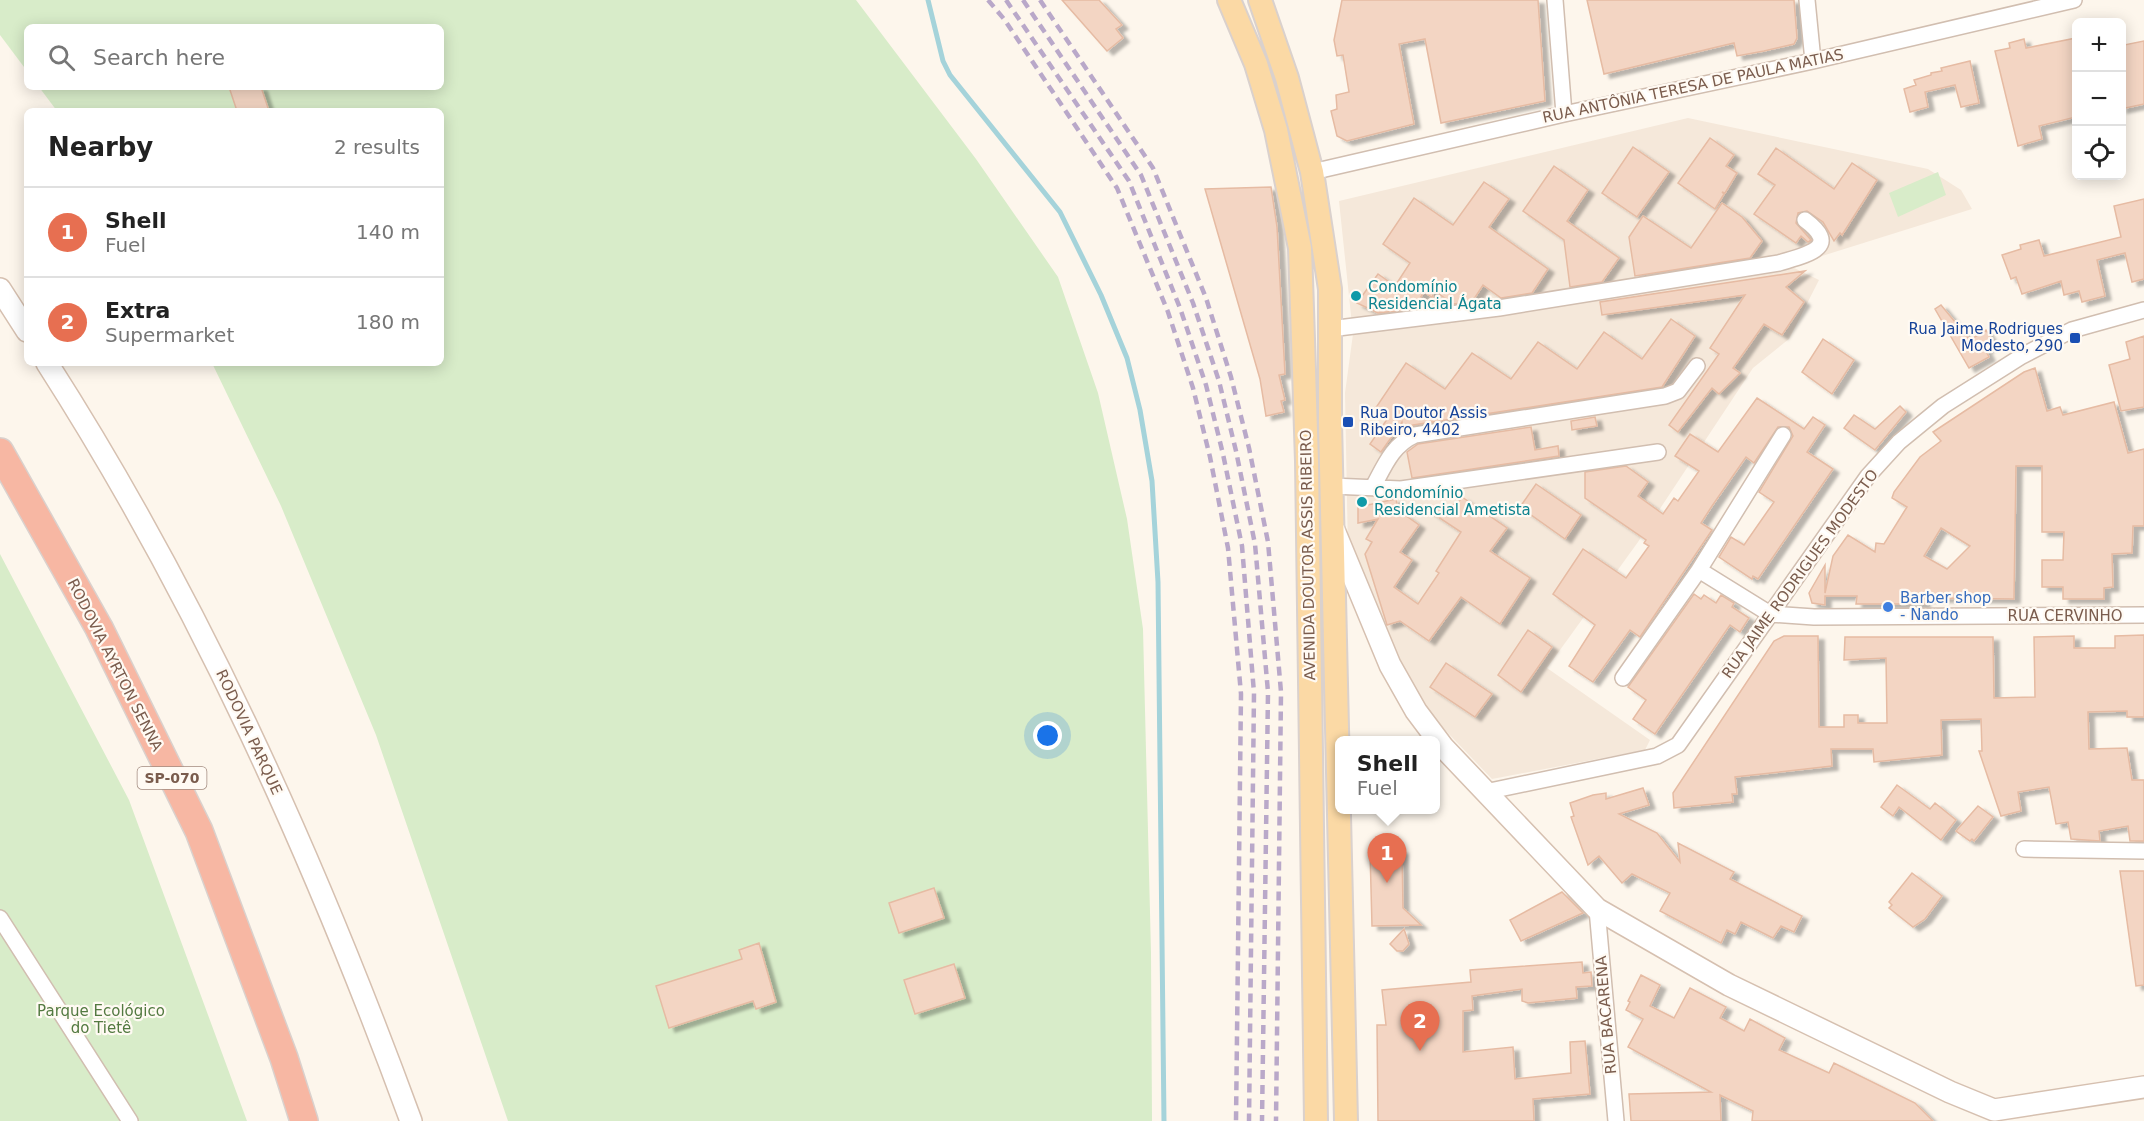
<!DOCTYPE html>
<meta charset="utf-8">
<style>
:root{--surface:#fff;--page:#f2f2f2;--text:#222;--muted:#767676;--line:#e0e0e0;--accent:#e76f51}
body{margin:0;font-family:"DejaVu Sans",sans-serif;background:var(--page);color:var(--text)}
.controls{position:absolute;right:18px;top:18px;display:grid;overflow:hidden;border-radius:9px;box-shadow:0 3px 15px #0003}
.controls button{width:54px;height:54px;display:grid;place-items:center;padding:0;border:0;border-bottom:2px solid var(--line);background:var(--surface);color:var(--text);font:30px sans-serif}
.you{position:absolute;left:1048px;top:736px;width:21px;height:21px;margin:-15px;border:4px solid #fff;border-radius:50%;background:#1a73e8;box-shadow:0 0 0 9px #1a73e833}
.badge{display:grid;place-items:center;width:39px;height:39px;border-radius:50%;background:var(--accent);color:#fff;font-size:20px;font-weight:700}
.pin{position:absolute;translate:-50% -50px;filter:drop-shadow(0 2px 3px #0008)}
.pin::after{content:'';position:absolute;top:32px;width:21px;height:18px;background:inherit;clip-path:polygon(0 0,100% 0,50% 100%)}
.popup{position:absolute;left:1335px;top:736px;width:105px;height:78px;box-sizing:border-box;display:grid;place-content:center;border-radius:9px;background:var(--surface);filter:drop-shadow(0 2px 4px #0005);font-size:20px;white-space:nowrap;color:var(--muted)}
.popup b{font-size:22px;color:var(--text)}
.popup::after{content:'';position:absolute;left:50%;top:100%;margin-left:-12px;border:12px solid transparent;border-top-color:var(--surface)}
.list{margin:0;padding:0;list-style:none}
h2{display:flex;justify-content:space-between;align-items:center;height:78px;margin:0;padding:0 24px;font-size:26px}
h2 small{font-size:20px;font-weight:400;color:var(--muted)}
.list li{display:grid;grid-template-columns:39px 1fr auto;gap:18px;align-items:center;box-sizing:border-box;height:90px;padding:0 24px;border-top:2px solid var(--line)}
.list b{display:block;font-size:22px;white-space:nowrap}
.list p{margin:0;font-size:20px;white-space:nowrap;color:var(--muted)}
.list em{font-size:20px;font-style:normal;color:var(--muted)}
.icon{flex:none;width:33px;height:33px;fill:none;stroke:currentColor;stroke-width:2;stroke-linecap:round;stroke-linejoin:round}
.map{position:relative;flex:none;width:2144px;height:1121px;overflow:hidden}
.search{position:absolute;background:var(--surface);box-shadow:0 3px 15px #0003;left:24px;top:24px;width:420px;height:66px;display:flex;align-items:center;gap:15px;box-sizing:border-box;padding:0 21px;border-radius:9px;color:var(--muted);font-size:22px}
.panel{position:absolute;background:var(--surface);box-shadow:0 3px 15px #0003;left:24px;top:108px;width:420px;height:258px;border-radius:9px}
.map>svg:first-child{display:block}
.residential{fill:#f5e8da}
.green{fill:#d8ecc9}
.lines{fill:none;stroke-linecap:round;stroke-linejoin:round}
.stream{stroke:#a5d3da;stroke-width:5}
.building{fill:#f3d5c3;stroke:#e6bba3;stroke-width:1.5;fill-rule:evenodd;filter:url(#shadow)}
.street-casing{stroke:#d1beb0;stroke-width:18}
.secondary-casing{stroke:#d6c0b0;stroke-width:24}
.primary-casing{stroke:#dad1cd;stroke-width:26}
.highway-casing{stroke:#dad1cd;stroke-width:30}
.street{stroke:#fff;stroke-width:15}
.secondary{stroke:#fff;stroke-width:21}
.primary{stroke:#fbd9a5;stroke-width:22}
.highway{stroke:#f7b7a3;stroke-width:27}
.rail{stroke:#b9a8c9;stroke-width:4.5;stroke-dasharray:9 6;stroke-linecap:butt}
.culture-dot{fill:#0f9aa8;stroke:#fffaf3;stroke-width:2}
.transit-dot{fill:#1a4fb4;stroke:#fffaf3;stroke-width:2}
.shop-dot{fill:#3f7fe0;stroke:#fffaf3;stroke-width:2}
.labels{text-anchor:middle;stroke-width:4.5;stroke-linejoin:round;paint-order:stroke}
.shield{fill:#fffaf3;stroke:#a28b7f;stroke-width:1.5}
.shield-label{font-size:14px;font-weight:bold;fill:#7a5c4d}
.street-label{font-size:15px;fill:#7a5c4d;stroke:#fffaf3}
.culture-label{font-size:15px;fill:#0d838f;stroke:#fffaf3;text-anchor:start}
.transit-label{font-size:15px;fill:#164399;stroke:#fffaf3;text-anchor:end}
.shop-label{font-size:15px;fill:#366cbe;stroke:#fffaf3;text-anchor:start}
.park-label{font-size:15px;fill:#537a41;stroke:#fffaf3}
</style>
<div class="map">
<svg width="2144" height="1121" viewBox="0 0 2144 1121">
<defs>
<filter id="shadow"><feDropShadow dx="6" dy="4" stdDeviation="1.5" flood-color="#0004"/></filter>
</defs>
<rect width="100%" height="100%" fill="#fdf6ec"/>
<path class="residential" d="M1688 118 1928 169 1961 190 1972 209 1790 266 1819 280 1789 339 1753 368 1638 542 1547 668 1650 740 1645 750 1492 779 1424 708 1399 671 1348 553 1345 393 1353 334 1339 201Z"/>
<path class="green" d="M0 0H856L976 159 1058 277 1098 393 1127 519 1143 629 1151 953 1152 1121H508L376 735 281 506 212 363H441V111H57L39 87H441V27H27V71L0 35Z
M1938 172 1946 195 1898 217 1889 193Z
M0 554 129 800 247 1121H0Z"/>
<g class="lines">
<path class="stream" d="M928 0 943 61 950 75 1060 212 1101 295 1127 358 1140 410 1152 481 1158 582 1164 1121"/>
</g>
<path class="building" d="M1062 0H1099L1122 25 1116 29 1123 38 1107 51Z
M1342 0H1538L1545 101 1441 123 1425 39 1399 44 1414 124 1347 141 1337 136 1331 111 1337 109 1336 95 1349 92 1343 55 1337 56 1334 40Z
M1587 0H1794L1797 38 1794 44 1764 51 1737 56 1734 43 1604 74Z
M2076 38V117L2039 126 2042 139 2018 146 1995 51 2010 48 2009 43 2024 39 2026 48Z
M2144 41V104L2121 109V56H2125L2124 45Z
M1970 61 1979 103 1961 107 1955 85 1925 92 1928 107 1910 112 1904 89 1916 85 1914 80 1931 75V73L1942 71 1941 68Z
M229 87H261L269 111H237Z
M1710 138 1734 155 1726 166 1737 173 1725 193 1722 192 1724 194 1715 209 1678 183Z
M1633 147 1669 172 1637 217 1602 193Z
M1776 148 1834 189 1852 163 1877 180 1842 235 1840 233 1834 241 1823 222 1807 211 1798 213 1796 223 1811 240 1808 242 1801 236 1796 243 1754 214 1775 185 1758 174Z
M1554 166 1588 190 1567 221 1619 258 1602 282 1570 287 1564 240 1523 211Z
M1484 182 1509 199 1489 227 1548 269 1532 293 1501 298 1483 285 1472 302 1453 304 1432 289 1433 298 1424 292 1413 309 1378 313 1357 303 1378 274 1395 286 1410 263 1383 244 1414 198 1453 225Z
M1271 187 1277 227 1285 374 1279 375 1285 400 1281 401 1284 412 1266 416 1260 379 1205 189Z
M2144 199V279L2132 282 2125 253 2097 260 2105 296 2082 302 2079 291 2064 295 2061 281 2022 294 2016 277 2011 279 2002 255 2021 249 2020 245 2039 240 2044 256 2121 237 2114 206Z
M1722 203 1742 217 1762 241 1750 258 1635 276 1629 237 1643 216 1691 248Z
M1805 271 1786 287 1804 302 1782 335 1764 324 1733 368 1740 373 1719 394 1712 388 1678 432 1669 425 1719 354 1710 348 1745 295 1602 315 1600 302Z
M1941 305 1970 340 1986 330 1994 344 1985 349 1989 357 1969 368 1935 309Z
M1671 319 1695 336 1662 387 1413 425 1403 430 1402 422 1381 452 1370 444 1388 418 1375 409 1406 363 1445 389 1472 353 1511 379 1538 342 1577 369 1604 332 1642 359Z
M2144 336V407L2121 411 2109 365 2130 359 2126 342Z
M1823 339 1854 360 1832 394 1802 372Z
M2035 368 2047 411 2060 407 2063 415 2114 402 2128 453 2144 449V526H2133L2132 553 2112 554 2113 587 2104 588V599H2063V587H2042V560H2063L2064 532H2042V466H2016L2014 599 1924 598V604H1856L1857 596H1825V605L1812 603 1809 593 1825 565V593L1833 556 1848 535 1875 552 1876 543 1884 544 1907 507 1892 498 1894 492 1920 457 1941 441 1933 432 2024 372ZM1941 528 1970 546 1947 569 1924 556Z
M1757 398 1804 429 1813 417 1825 425 1807 452 1833 469 1758 579 1753 576 1752 579 1719 557 1731 537 1744 545 1774 502 1759 492 1793 436 1789 427H1778L1754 463 1746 457 1712 506 1701 523 1712 530 1640 637 1630 630 1593 682 1569 666 1595 625 1553 594 1583 549 1626 578 1649 546 1644 543 1646 540 1585 498V472L1626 466 1648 482 1638 496 1663 514 1674 498 1678 501 1699 471 1675 456 1690 434 1718 452Z
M1900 406 1906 412 1875 450 1844 428 1854 415 1875 429Z
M1595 417 1597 426 1572 430 1571 421Z
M1531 427 1535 450 1558 446 1559 456 1412 478 1407 452 1418 444Z
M1536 484 1581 515 1565 539 1520 507Z
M1462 497 1507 528 1490 551 1530 578 1500 624 1461 597 1429 641 1400 621 1387 625 1365 554 1372 542 1366 539 1378 519 1358 523V507L1396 499 1398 510 1419 525 1400 552 1412 560 1394 587 1418 604 1439 573 1436 571 1461 532 1426 509 1457 504Z
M1694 594 1701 599 1704 595 1716 603 1721 595 1734 603 1732 607 1749 618 1740 632 1730 625 1655 734 1633 719 1646 700 1628 687Z
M1528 630 1552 647 1521 692 1498 675Z
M2144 635V717H2127V711L2088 712 2089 749 2127 748 2132 780H2144V841H2130L2128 826 2099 831 2100 841 2071 839 2068 822 2056 824 2049 787 2018 792 2021 811 2001 816 1979 751H1982L1981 719 1941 720 1942 755 1874 762 1873 749H1831L1832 766 1735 777 1737 794H1732L1733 802 1674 808 1673 793 1774 641 1784 636H1818L1819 727H1844V715H1858V723H1887L1886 658 1844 660 1845 637H1993L1994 698 2035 697 2034 637 2074 636V648H2115V636Z
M1446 663 1492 694 1475 717 1430 687Z
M1897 785 1930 809 1935 803 1956 820 1941 840 1899 807 1893 816 1881 807Z
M1643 788 1649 805 1619 814 1657 833 1680 862 1678 843 1734 872 1730 879 1802 916 1794 932 1781 926 1773 938 1741 922 1735 934 1727 930 1721 943 1660 911 1670 893 1632 874 1622 883 1599 856 1588 865 1571 817 1574 816 1570 803 1593 795 1606 793V799Z
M1978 806 1993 817 1974 841 1972 839 1970 841 1956 831Z
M1402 850 1403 908 1421 925 1372 926 1370 851Z
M2120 871H2144V985L2136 986Z
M1912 873 1942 896 1925 919 1913 927 1889 908 1892 905 1889 902Z
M934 888 944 918 899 933 889 903Z
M1562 892 1583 913 1521 941 1510 920Z
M1404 929 1409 944 1403 951H1397L1390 944Z
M759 943 776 1002 756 1009 753 1001 669 1028 656 986 742 959 739 950Z
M1582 962 1583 973 1591 972 1592 986 1576 987 1577 998 1528 1003 1522 1001V989L1472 996 1473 1010 1463 1011V1052L1513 1047 1515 1079 1571 1073 1570 1042 1585 1041 1590 1094 1533 1099 1534 1121H1378L1377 1025H1386L1382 990 1471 982 1470 970Z
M954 964 965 998 915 1014 904 980Z
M1641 975 1660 985 1650 1006 1674 1018 1690 988 1726 1007 1720 1018 1744 1031 1750 1019 1785 1038 1779 1050 1829 1073 1834 1063 1915 1103 1933 1121H1752L1753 1111 1720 1095 1721 1121H1631L1629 1094 1711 1092 1628 1047 1643 1019 1626 1010 1630 1002 1628 1001Z"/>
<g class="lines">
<g class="street-casing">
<path id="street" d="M1555 0 1564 114
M1807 0 1813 61
M1312 172 1564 114 1813 61 2074 0
M1330 329 1499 308 1779 263C1805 255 1843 248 1805 220
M1783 435 1699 570 1770 614 1814 617 2144 615
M1332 486 1401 489 1658 452
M1373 487C1384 467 1392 445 1415 435L1665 396 1678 391 1697 366
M1623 678 1699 570
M1485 792 1657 756 1678 745 1868 476 1899 442 1943 406 2022 356 2072 330 2144 310
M2024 849 2144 851
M1597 909 1616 1121
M0 918 130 1121"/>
</g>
<g class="secondary-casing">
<path id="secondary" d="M0 289 27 331
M47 363C199 600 314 857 411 1121
M1334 530 1390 665 1416 711 1443 747 1597 909 1729 985 1950 1092 1994 1110 2144 1087"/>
</g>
<g class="primary-casing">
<path id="primary" d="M1229 0 1256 64 1276 130 1300 248 1307 461 1316 1121
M1260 0 1287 78 1312 172 1330 289V422L1346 1121"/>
</g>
<g class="highway-casing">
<path id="highway" d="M0 452 99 628 199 831 284 1058 304 1121"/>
</g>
<use href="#street" class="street"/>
<use href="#secondary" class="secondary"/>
<use href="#primary" class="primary"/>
<use href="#highway" class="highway"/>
<path class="rail" d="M988 0 1004 19 1117 188 1168 312 1193 388 1210 457 1228 548 1241 694 1236 1121
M1006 0 1129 181 1180 308 1206 385 1223 454 1242 546 1254 693 1249 1121
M1023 0 1141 175 1193 303 1219 381 1236 451 1255 544 1268 692 1262 1121
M1040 0 1153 168 1206 298 1231 377 1249 448 1268 542 1281 692 1276 1121"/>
</g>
<g class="culture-dot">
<circle cx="1356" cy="296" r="6"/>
<circle cx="1362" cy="502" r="6"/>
</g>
<g class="transit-dot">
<rect x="2069" y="332" width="12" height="12" rx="3"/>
<rect x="1342" y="416" width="12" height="12" rx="3"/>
</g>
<circle class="shop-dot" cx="1888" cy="607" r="6"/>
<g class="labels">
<rect class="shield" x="137.5" y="767" width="69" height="22" rx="4.5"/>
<g class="shield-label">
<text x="172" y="783">SP-070</text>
</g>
<g class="street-label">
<text transform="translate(1693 86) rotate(-12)" y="5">RUA ANTÔNIA TERESA DE PAULA MATIAS</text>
<text transform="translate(1308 555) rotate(-91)" y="5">AVENIDA DOUTOR ASSIS RIBEIRO</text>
<text transform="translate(1800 574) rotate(-54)" y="5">RUA JAIME RODRIGUES MODESTO</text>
<text x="2065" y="621">RUA CERVINHO</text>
<text transform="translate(115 665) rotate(63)" y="5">RODOVIA AYRTON SENNA</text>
<text transform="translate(249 732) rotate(65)" y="5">RODOVIA PARQUE</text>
<text transform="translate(1606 1015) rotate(-95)" y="5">RUA BACARENA</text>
</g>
<g class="culture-label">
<text x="1368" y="292">Condomínio<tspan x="1368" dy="17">Residencial Ágata</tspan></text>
<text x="1374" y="498">Condomínio<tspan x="1374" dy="17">Residencial Ametista</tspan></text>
</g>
<g class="transit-label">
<text x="2063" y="334">Rua Jaime Rodrigues<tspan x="2063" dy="17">Modesto, 290</tspan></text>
<text x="1360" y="418" text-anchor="start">Rua Doutor Assis<tspan x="1360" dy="17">Ribeiro, 4402</tspan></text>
</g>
<g class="shop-label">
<text x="1900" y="603">Barber shop<tspan x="1900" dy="17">- Nando</tspan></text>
</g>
<g class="park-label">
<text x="101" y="1016">Parque Ecológico<tspan x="101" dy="17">do Tietê</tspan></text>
</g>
</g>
</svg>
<div class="controls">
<button>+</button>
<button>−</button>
<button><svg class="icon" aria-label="locate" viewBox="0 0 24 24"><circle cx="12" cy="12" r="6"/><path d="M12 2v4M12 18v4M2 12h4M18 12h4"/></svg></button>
</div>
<div class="you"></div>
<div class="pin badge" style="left:1387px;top:883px">1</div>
<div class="popup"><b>Shell</b>Fuel</div>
<div class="pin badge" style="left:1420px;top:1051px">2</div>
<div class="search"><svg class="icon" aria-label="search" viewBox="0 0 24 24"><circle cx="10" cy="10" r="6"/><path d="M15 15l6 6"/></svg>Search here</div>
<section class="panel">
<h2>Nearby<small>2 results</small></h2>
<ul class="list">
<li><span class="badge">1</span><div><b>Shell</b><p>Fuel</p></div><em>140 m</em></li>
<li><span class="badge">2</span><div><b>Extra</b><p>Supermarket</p></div><em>180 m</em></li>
</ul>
</section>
</div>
